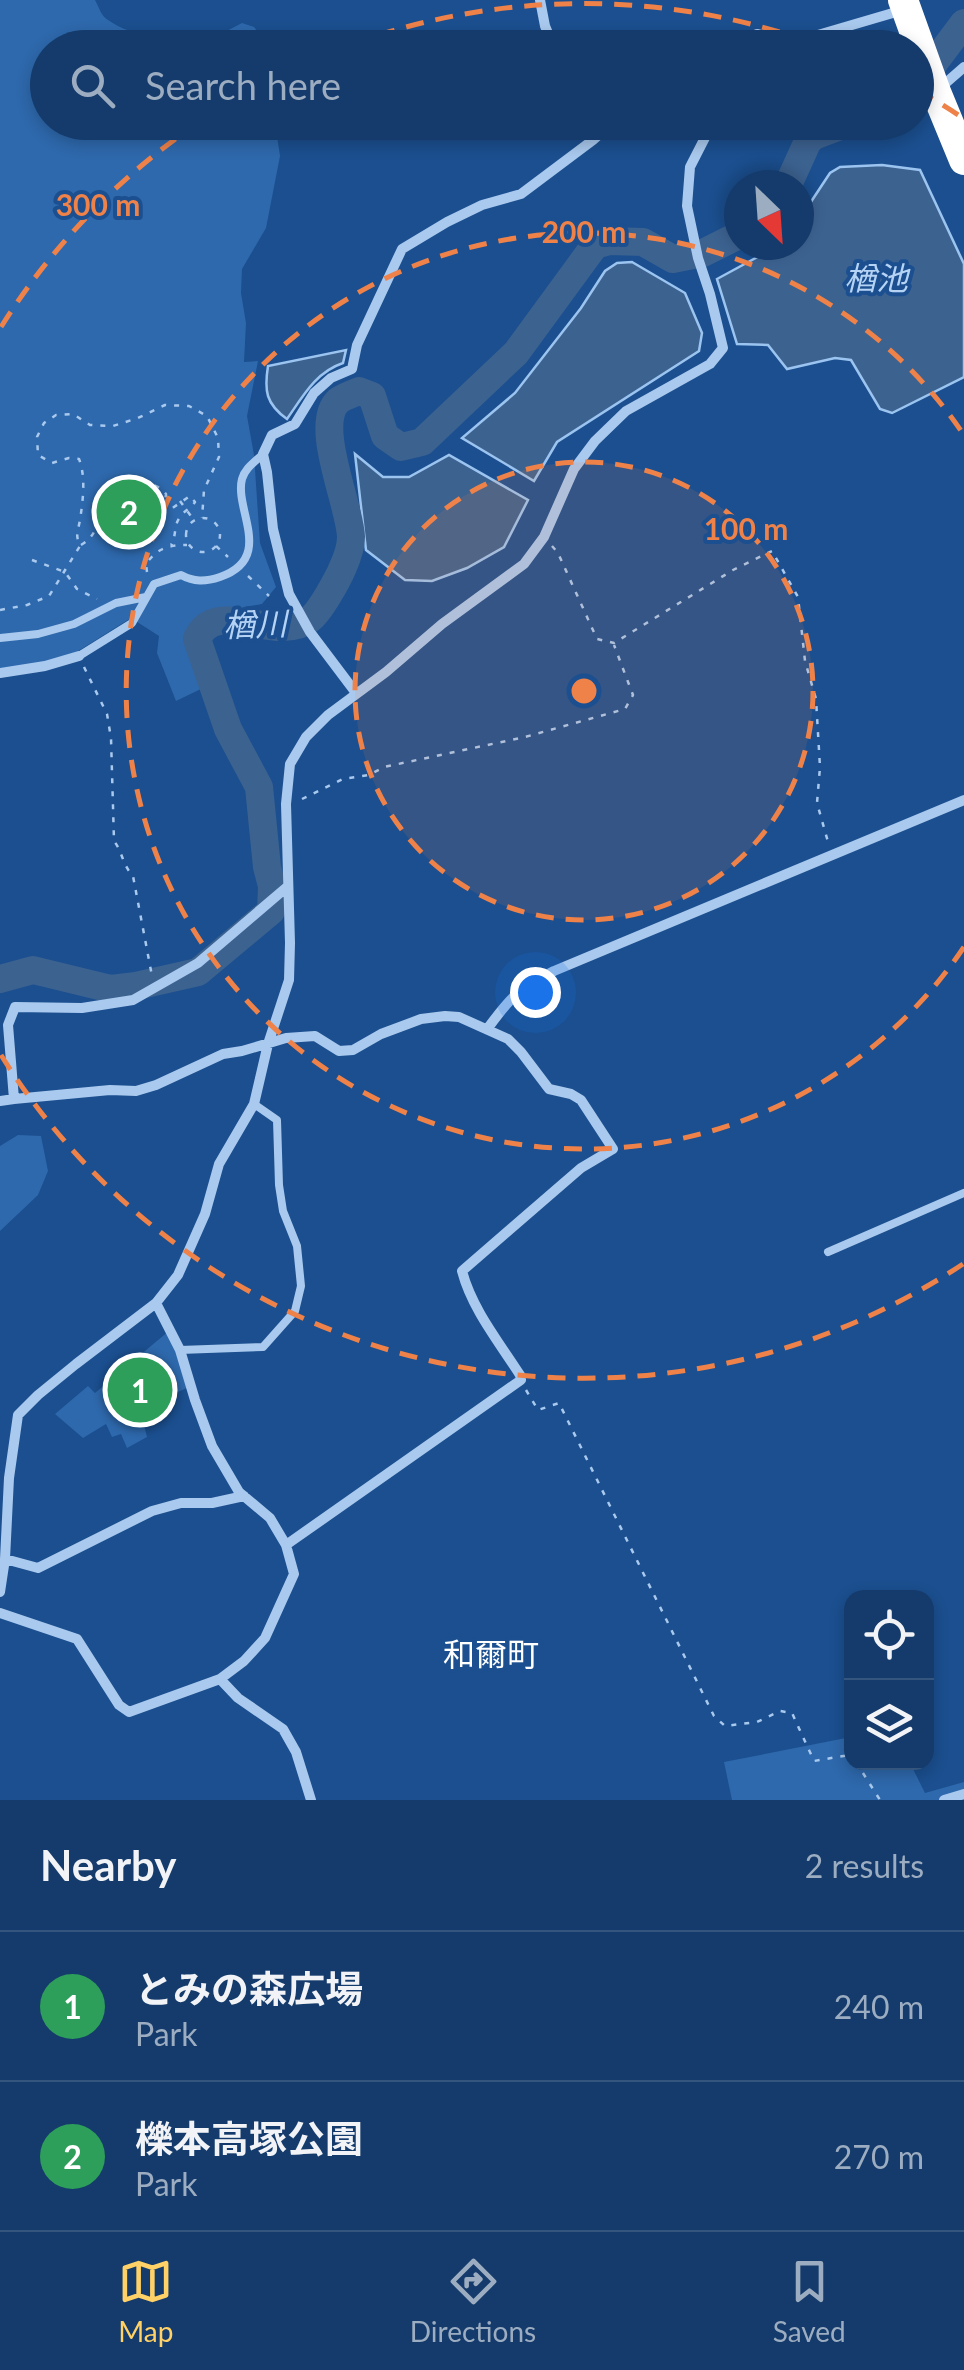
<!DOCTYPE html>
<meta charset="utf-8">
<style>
:root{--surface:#143b6b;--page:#1d4271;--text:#f1f3f6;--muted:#9dadc1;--line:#33557e;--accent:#ffd166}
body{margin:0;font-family:Lato,"Noto Sans JP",sans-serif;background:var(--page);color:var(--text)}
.controls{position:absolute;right:30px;bottom:30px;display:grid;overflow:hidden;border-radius:20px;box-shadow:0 5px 15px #0003}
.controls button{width:90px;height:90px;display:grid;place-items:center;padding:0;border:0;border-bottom:2px solid var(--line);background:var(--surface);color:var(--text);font:50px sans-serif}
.compass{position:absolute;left:724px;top:170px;width:90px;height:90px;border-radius:50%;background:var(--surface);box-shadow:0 5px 15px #0003;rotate:155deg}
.you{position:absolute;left:535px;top:992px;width:35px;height:35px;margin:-25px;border:8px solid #fff;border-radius:50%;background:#1a73e8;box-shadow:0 0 0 15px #1a73e833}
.badge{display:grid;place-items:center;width:65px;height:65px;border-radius:50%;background:var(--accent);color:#fff;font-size:32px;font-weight:700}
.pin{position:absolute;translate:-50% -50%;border:5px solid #fff;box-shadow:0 2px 10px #0006}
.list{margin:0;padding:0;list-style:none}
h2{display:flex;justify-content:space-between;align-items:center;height:130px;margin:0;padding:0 40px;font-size:42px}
h2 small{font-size:32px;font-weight:400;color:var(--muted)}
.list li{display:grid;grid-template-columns:65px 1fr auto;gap:30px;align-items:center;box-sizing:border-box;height:150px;padding:0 40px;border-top:2px solid var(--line)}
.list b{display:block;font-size:38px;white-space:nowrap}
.list p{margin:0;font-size:32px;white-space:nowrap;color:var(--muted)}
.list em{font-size:32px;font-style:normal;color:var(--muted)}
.icon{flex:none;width:55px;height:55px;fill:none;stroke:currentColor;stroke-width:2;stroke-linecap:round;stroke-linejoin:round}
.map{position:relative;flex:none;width:964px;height:1800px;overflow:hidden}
.search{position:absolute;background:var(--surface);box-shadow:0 5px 15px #0003;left:30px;right:30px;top:30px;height:110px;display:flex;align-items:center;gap:25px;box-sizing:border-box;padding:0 35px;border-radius:55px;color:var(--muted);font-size:38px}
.sheet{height:430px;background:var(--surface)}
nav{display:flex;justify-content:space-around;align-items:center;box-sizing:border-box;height:140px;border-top:2px solid var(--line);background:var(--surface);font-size:28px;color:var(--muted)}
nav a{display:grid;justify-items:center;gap:5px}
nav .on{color:var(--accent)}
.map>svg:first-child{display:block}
.green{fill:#2e69ad}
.water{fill:#3c6290;stroke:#9cc4f0;stroke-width:2.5}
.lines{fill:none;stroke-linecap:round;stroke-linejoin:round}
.river{stroke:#3c6290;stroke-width:28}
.path{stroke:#a9c9ee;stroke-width:2.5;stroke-dasharray:5 8;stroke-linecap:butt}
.lane{stroke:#a9c9ee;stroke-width:8}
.street{stroke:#a9c9ee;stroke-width:10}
.highway{stroke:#fff;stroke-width:30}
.ring{fill:none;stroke:#ee8249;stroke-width:5;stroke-dasharray:18 12}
.labels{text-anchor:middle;stroke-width:8;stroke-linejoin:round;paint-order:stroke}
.water-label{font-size:32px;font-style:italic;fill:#b5d3f5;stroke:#1b4f8f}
.neighbourhood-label{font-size:32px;fill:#fff;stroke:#1b4f8f}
.centre{fill:#ee8249;stroke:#1b4f8f;stroke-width:5}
.ring-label{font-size:30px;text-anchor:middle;font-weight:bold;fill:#ee8249;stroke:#1b4f8f;stroke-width:8;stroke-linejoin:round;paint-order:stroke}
</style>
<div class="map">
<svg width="964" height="1800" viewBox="0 0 964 1800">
<rect width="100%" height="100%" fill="#1b4f8f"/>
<path class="green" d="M0 0H95C99 7 101 16 108 20 135 39 169 37 200 45L242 23 254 27 268 45 267 47 48 48V122L275 123 280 156 266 228 242 269 241 293 246 323 244 362 258 361 247 416 254 455 260 543 276 587 262 604 207 614 186 646 203 688 176 701 157 653 159 636 131 618 75 653 31 665 0 671Z
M18 1135 41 1136 48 1171 38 1195 0 1231V1146Z
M170 1330 189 1387 140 1409 147 1437 127 1448 121 1434 112 1437 106 1424 83 1438 55 1414 88 1386 95 1393Z
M851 1737 852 1762 910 1763 925 1793 964 1782V1800H732L724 1762Z"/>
<path class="water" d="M882 165 920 170 964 264V377L892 413 880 409 851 360 835 358 787 369 768 345 737 344 717 279 763 254 773 245H799V220L830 173 840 167Z
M632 262 685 293 702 333 699 351 557 442 534 481 462 438 515 393 581 308 605 271 617 263Z
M346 350 343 363C316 372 303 396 287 419 266 404 264 391 268 366Z
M355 454 383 477H409L449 455 528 500 504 547 467 568 432 581 405 580 366 550Z"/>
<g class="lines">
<path class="river" d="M916 87 964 23
M788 185 808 141 814 136 851 122
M0 979 33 970 111 989 136 986 198 972 271 911 272 886 267 867 259 787 228 729 197 639C216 596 275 645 310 619 320 612 338 579 343 567 347 558 351 546 351 537 350 505 313 425 338 401 343 397 352 394 359 391L372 396 385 436 401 447 422 442 516 353 595 245 609 241 643 242 673 259 703 253 739 235"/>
<path class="path" d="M180 501 193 519
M186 535a17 17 0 1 1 34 0a17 17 0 1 1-34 0Z
M81 545C104 531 93 516 103 497L110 495 115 500 109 533 113 541 119 538 126 511H133L140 516 145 509 134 485 142 479 160 488 166 494 164 509H171L190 496 195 502C191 508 184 511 180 517 173 527 177 535 171 545
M216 546 228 557
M552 546 558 553 597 639 614 643 733 570 772 551 798 597 805 661 816 699 820 767 817 803 828 842
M32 560 65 572 77 589 97 599
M147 572 146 564C157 548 169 545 187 545
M248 576 269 596
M0 610 27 605 49 596 80 546C75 535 78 531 80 520 83 500 86 477 79 459L69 458 52 463 38 455 37 437 44 423 56 415 73 414 90 425 113 426 138 418 165 405 189 406 207 416 218 438 219 457 204 490 202 518
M84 667 107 714 111 738 114 841C123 853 122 864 133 876L152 976
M302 799 343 779 369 775 384 767 525 737 625 709 633 695 614 645
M526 1390 538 1410 559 1403 714 1716 725 1726 757 1722 780 1711 792 1713 814 1761 849 1755 852 1758
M856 1762 880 1800"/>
<path class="lane" d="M0 638 38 634 74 624 116 603 146 597
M79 656 132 623 154 584 181 575C194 582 205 582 220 577 275 558 234 510 242 479 245 468 255 462 263 454
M828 1252 964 1193
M180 1350 263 1347 295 1311 301 1286 297 1246 283 1211 279 1185 277 1120 254 1104"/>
<path class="street" d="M540 0 545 26 554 48
M729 48 757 34 794 42
M785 48 794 42 903 10
M940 88 964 67
M0 673 45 666 79 656
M356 693 310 632 289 594 273 529 267 472 263 454 272 435 295 424 314 393 331 378 352 369 357 345 402 249 447 222 482 205 521 194 593 140 613 122
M488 1028C512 995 518 990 554 971L964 800
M14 1099 110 1090 136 1091 156 1085 223 1054 242 1051 286 1038 315 1036 339 1051 353 1050 381 1034 421 1019 445 1016 459 1017 508 1039 521 1052 549 1089 571 1094 581 1100 613 1149 581 1168 462 1271C472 1309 499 1342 520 1375L521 1380 286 1545
M0 1101 14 1099 8 1025 15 1007 82 1008 133 1000 198 963 287 887
M5 1559 38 1568 152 1511 181 1503H212L244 1496
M0 1592 5 1559 9 1478 18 1415 38 1395 76 1364 156 1303 178 1275 205 1214 219 1164 254 1104 268 1044 289 980 290 943 286 804 290 764 306 737 328 715 386 672 442 624 524 564 544 537 574 469 595 441 626 411 710 364 723 348 710 294 698 258 687 206 690 167 713 122
M0 1613 77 1639 119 1705 129 1712 220 1679 244 1661 265 1638 294 1574 286 1545 270 1518 239 1492 212 1446 195 1400 180 1350 156 1303
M220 1679 238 1698 283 1729 296 1752 311 1800
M944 1800 964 1794"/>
<path class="highway" d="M903 0 936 92 964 160"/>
</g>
<circle cx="584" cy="691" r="229" fill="#ee8249" fill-opacity=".12"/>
<g class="ring">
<circle cx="584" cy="691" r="229"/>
<path d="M964 947A458 458 0 1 1 964 435"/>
<path d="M963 1264A687 687 0 0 1 1 1055M1 327A687 687 0 0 1 195 125M349 45A687 687 0 0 1 819 45M917 90A687 687 0 0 1 963 118"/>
</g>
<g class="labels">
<g class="water-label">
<text x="876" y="290">楢池</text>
<text transform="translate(255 625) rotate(-2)" y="11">楢川</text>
</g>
<g class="neighbourhood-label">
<text x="491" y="1666">和爾町</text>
</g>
</g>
<circle cx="584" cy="691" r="15" class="centre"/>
<g class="ring-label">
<text x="98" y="216">300 m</text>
<text x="584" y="243">200 m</text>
<text x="746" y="540">100 m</text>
</g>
</svg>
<div class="controls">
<button><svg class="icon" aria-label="locate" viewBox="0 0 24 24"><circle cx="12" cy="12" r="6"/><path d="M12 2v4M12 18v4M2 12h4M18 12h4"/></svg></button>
<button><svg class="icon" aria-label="layers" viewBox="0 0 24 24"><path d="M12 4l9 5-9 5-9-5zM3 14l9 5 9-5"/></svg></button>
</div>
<svg class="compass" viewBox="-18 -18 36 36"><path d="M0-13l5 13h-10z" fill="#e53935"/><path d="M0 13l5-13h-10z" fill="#9dadc1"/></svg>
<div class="you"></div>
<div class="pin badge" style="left:140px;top:1390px;background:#2e9e5b">1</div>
<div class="pin badge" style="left:129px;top:512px;background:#2e9e5b">2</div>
<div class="search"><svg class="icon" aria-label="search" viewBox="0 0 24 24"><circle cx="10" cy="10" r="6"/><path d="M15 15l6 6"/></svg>Search here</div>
</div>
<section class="sheet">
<h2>Nearby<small>2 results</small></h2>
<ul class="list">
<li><span class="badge" style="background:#2e9e5b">1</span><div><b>とみの森広場</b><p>Park</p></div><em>240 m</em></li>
<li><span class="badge" style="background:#2e9e5b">2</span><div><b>櫟本高塚公園</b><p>Park</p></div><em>270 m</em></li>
</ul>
</section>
<nav>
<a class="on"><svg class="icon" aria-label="map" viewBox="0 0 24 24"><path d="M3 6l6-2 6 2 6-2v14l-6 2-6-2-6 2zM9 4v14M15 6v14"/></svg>Map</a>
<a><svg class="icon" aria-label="directions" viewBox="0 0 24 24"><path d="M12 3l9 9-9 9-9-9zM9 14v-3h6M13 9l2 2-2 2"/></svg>Directions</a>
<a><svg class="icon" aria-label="saved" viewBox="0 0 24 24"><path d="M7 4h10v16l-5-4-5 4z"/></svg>Saved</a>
</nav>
